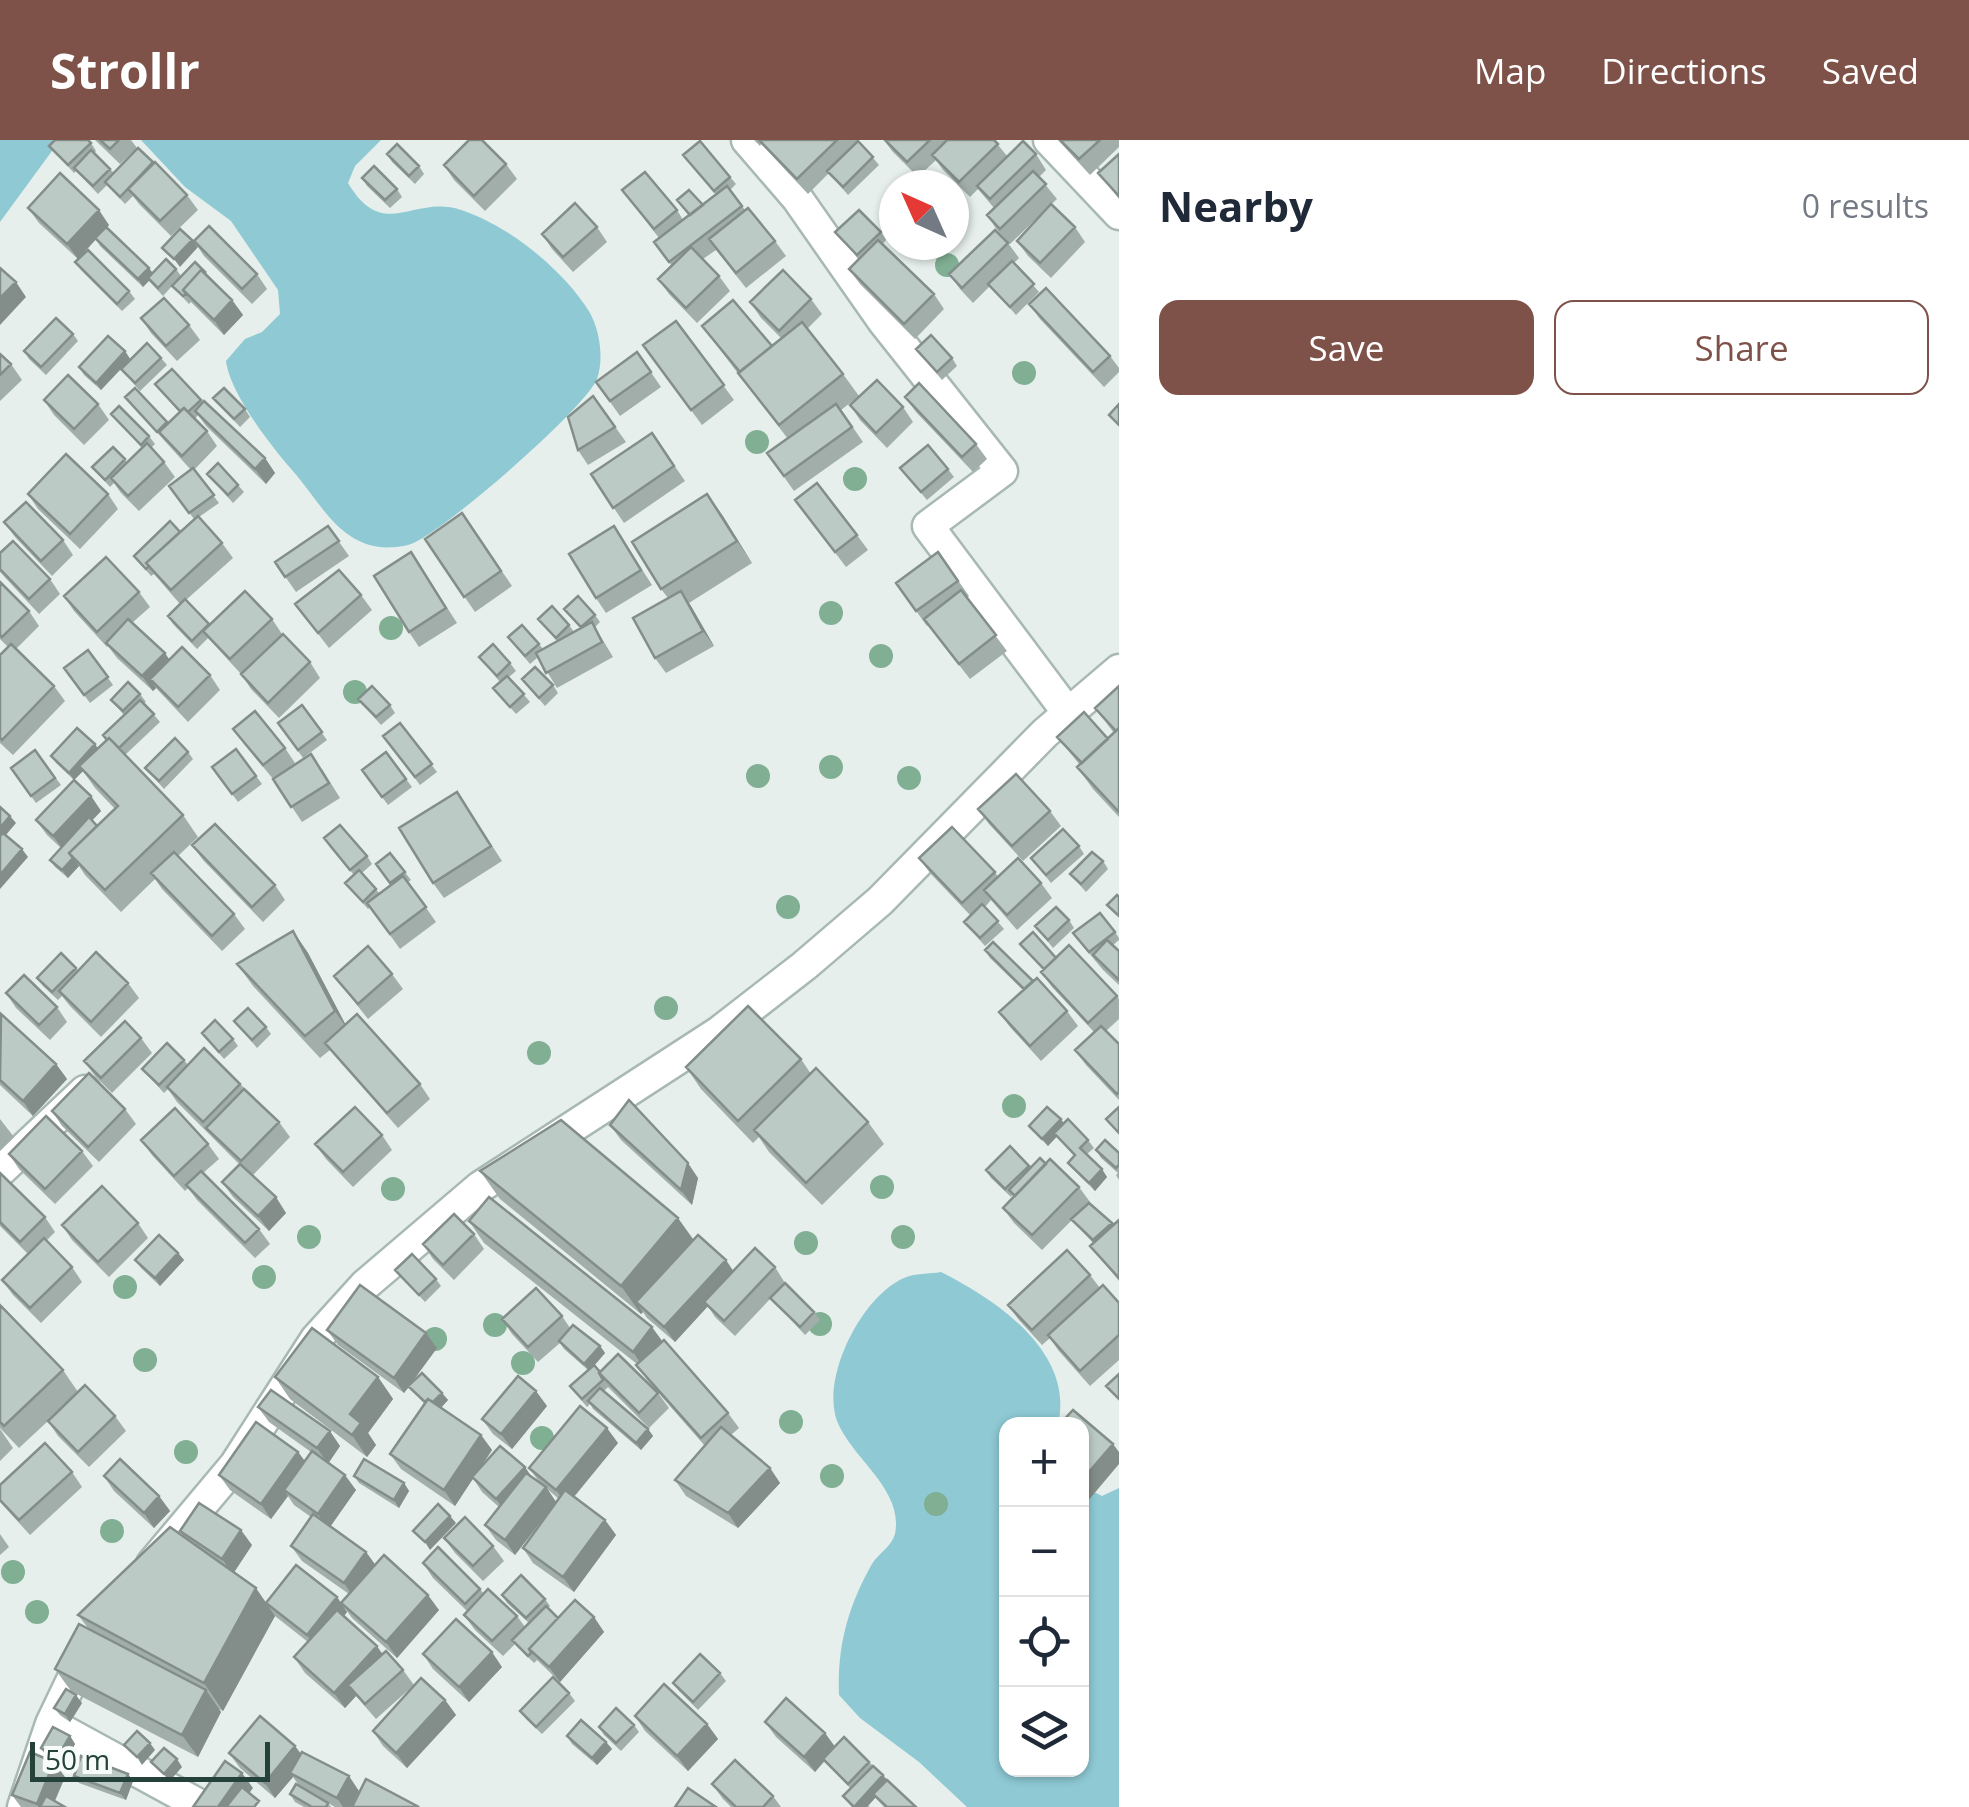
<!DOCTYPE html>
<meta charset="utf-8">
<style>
:root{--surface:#fff;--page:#f2f2f3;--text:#1f2937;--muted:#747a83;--line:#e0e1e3;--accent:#7f5249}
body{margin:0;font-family:"Open Sans",sans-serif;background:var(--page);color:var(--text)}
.controls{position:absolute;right:30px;bottom:30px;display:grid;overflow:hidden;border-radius:20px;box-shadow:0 2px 8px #0004}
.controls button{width:90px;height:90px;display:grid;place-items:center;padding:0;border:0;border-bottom:2px solid var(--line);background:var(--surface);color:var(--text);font:50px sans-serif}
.compass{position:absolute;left:879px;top:30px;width:90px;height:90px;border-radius:50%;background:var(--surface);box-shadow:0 2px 8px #0004;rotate:315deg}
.scale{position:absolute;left:30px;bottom:25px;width:240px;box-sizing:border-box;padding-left:10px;border:5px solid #24423a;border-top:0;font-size:28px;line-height:35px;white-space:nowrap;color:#24423a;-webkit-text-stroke:8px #f7fbf9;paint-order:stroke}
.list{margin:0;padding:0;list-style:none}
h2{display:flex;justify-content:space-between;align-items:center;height:130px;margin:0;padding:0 40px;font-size:42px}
h2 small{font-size:32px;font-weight:400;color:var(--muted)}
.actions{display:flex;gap:20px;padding:30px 40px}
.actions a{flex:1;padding:22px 0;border:2px solid var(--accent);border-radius:20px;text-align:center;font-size:35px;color:var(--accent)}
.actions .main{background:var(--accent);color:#fff}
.icon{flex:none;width:55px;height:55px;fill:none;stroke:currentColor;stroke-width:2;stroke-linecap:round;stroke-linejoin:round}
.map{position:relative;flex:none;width:1119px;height:1667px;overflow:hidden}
header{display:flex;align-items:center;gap:60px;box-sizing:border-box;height:140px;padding:0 50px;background:var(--accent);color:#fff}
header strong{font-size:48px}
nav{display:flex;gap:55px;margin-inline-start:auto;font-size:35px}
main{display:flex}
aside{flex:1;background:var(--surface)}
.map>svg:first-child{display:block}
.water{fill:#8ec9d4}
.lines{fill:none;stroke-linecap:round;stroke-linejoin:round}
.street-casing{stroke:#a8b8b2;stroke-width:35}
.street{stroke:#fff;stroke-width:30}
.tree{fill:#80af93}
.wall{fill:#a1aea9}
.shaded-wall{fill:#838d89}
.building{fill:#bbcac4;stroke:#838d89;stroke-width:2.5}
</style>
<header>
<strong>Strollr</strong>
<nav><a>Map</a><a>Directions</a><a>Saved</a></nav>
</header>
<main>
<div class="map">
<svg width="1119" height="1667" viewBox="0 0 1119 1667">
<rect width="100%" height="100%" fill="#e6efeb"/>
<path class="water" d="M0 0H60L0 82Z
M141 0H381L355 26 348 43C384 103 413 54 461 70 508 85 564 130 590 173 600 191 604 220 597 239 584 270 442 393 411 404 403 407 388 408 380 407 337 402 318 359 292 330 270 305 230 253 226 221L245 199 262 192 280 174 278 150 231 81 185 47Z
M941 1132C997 1160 1075 1213 1058 1284H1006V1630H1082V1346L1102 1356 1119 1348V1667H967L919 1622 860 1578 839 1555C837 1507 848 1466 872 1424 878 1414 892 1406 895 1394 904 1349 852 1319 837 1281 821 1237 862 1156 904 1138 914 1133 930 1134 941 1132Z"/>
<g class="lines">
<g class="street-casing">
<path id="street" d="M747 0 797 58 883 181 1002 331 928 386 1068 573
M1049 0 1119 74
M0 1031 85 951
M152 1424 235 1325 316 1199 365 1145 480 1047 719 892 804 826 880 761 1045 593 1119 530
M51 1584 203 1667
M23 1667 51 1584 85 1513"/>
</g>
<use href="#street" class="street"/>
</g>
<g class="tree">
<circle cx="947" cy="125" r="12"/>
<circle cx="1024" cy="233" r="12"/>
<circle cx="757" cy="302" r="12"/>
<circle cx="855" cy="339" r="12"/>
<circle cx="831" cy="473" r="12"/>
<circle cx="391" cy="488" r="12"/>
<circle cx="881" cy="516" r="12"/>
<circle cx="355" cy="552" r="12"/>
<circle cx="831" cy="627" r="12"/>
<circle cx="758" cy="636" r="12"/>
<circle cx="909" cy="638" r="12"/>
<circle cx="788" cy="767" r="12"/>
<circle cx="666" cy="868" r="12"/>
<circle cx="539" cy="913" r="12"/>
<circle cx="1014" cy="966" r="12"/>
<circle cx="882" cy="1047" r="12"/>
<circle cx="393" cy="1049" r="12"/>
<circle cx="309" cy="1097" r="12"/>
<circle cx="903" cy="1097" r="12"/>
<circle cx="806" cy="1103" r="12"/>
<circle cx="264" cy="1137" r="12"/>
<circle cx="125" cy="1147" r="12"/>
<circle cx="820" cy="1184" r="12"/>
<circle cx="495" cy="1185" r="12"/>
<circle cx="435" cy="1199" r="12"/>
<circle cx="145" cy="1220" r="12"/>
<circle cx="523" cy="1223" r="12"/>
<circle cx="791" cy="1282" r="12"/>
<circle cx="542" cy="1298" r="12"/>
<circle cx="186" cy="1312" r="12"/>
<circle cx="832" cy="1336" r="12"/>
<circle cx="936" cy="1364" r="12"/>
<circle cx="112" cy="1391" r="12"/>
<circle cx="13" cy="1432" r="12"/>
<circle cx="37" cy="1472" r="12"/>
</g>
<path class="wall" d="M95 0H131L137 8 120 24Z
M754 0H858L879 25 848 55 829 33 808 54 761 4 760 6Z
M884 0H994L1007 16 1036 14 1046 30 1039 37 1057 59 1010 104 997 90 987 75 994 68 978 49 970 57 943 30 936 20 918 37 892 11Z
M1058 0H1119V7L1090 35Z
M91 3 96 11 94 13 114 33 187 55 198 70 171 96 139 64 133 56 125 64 107 45 98 54 76 31 74 33 49 6Z
M387 14 419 26 424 34 415 44 392 22Z
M1119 14V59L1098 33Z
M683 15 730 37 736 44 730 50 745 70 775 101 786 116 746 148 716 110 703 119 719 136 730 151 697 183 669 154 658 139 672 126 654 102 659 98 622 50 677 70 683 80 689 75 677 60 703 65 716 55Z
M506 24 517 39 485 71 454 40 444 25Z
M362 38 397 49 402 57 390 68 367 46Z
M28 68 109 85 107 88 153 133 176 129 181 136 206 133 232 160 243 175 224 195 191 162 189 164 172 146 163 156 149 141 143 147 100 106 96 99 78 119 39 83Z
M597 87 607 102 573 132 552 109 542 94Z
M1075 87 1085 102 1051 138 1028 116 1017 101Z
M835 92H881L886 100 883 104 934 154 944 169 915 199 860 144 849 129 859 119Z
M194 101 257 134 267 149 252 164 204 116Z
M1008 103 1019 118 1014 123 1039 152 1016 175 990 146 973 163 960 149 949 134Z
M75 122 129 151 135 159 122 171 81 130Z
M811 159 822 174 807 189 843 234 859 256 841 270 863 302 794 351 767 313 788 299 702 186 772 206 781 198 761 178 750 162Z
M1029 164 1110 216 1119 228V232L1104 247 1040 179Z
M141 178 189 185 200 200 177 221 151 193Z
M676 181 734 260 702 285 643 205Z
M73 194 78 201 46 235 29 219 24 211Z
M916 209 952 218 957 226 942 240Z
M125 211 130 219 161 218 167 225 140 251 121 229 101 250 84 235 79 227Z
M637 212 661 247 620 276 596 242Z
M0 214 11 224 22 240 0 261Z
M172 229 203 262 265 318 275 333 266 344 206 286 198 275 195 279 207 291 217 306 194 330 219 363 199 377 222 403 233 418 186 460 210 484 272 479 282 494 310 522 320 538 279 578 251 549 241 534 208 498 197 509 173 484 168 476 180 464 154 434 151 436 134 416 180 392 194 379 169 346 191 330 125 257 168 283 179 272 155 244Z
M593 256 626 302 588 325 578 310Z
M905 257 976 304 987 319 973 332 916 272Z
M213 258 245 269 250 277 240 287Z
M44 260 98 264 109 280 84 305 54 275Z
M850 265 903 267 913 282 887 308 860 280Z
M111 274 149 296 155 304 151 308 164 322 175 337 139 371 121 353 114 343 110 347 92 327 113 307 127 322 142 308Z
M652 293 685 341 624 383 591 334Z
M900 328 948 329 954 337 927 360Z
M207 334 238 345 244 352 233 363Z
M28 354H108L118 369 80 409 38 369Z
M707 354 752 423 689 463 714 506 666 533 655 518 668 458 661 449Z
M795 360 857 395 868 410 846 427Z
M462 373 512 446 475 472 425 399Z
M4 382 63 400 73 415 52 436 15 397Z
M328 386 349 416 296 452 275 422Z
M614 386 652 445 606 473 596 458Z
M938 412 969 456 967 458 1007 511 970 539 928 485 927 486 896 443Z
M0 413 50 439 60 454 39 474 0 432Z
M421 427 457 483 419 507 409 492Z
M0 442 29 471 39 486 16 509 54 546 65 561 13 615 0 603V515L8 507 0 499Z
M139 452 150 467 132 483 170 520 210 535 220 550 188 582 156 548 153 551 117 518 108 506 107 507 74 471 64 456Z
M361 455 372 470 329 508 295 464Z
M564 469 595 475 600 482 595 487 613 517 557 548 538 517 530 524 508 497 539 504 543 509 557 501 538 479 569 485 574 492 580 488Z
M88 510 113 545 90 563 64 528Z
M479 517 510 523 516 531 509 537 530 562 516 574 493 548 500 542Z
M522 539 553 545 558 553 545 566Z
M1119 546V677L1093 649 1077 627 1080 625 1057 597 1108 599 1114 593 1095 568Z
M140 554 146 562 144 563 160 582 125 615 183 675 198 697 178 716 234 774 245 789 222 811 162 749 155 739 121 772 85 735 79 726 68 738 55 727 50 720 61 708 47 695 36 680 91 656 101 671 92 680 97 686 115 669 95 648 83 631 74 640 56 623 51 616 95 604 98 609 106 601 103 595 124 575 111 560Z
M358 559 390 565 395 573 381 585Z
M302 565 327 600 303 618 278 583Z
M400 583 437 632 420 645 383 596Z
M233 589 285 608 295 623 286 631 322 629 340 658 302 682 274 640 244 604Z
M236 609 262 644 238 662 212 627Z
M35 610 61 645 36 663 11 628Z
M188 612 193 619 164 649 145 628Z
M362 630 406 639 412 647 388 665Z
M457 652 502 721 444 758 433 743Z
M978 669 1050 671 1061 686 1023 721 989 684Z
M192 705 275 745 285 760 263 782 203 720Z
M329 706 367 716 372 724 362 733 379 753 391 745 390 713 411 740 408 742 436 782 400 809 370 767 368 769 345 743 354 735Z
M1079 706 1084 714 1051 743 1031 718Z
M919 718 995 732 998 737 1041 743 1052 758 1017 790 991 760 985 767 1004 789 985 806 964 782 970 775 930 733Z
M1103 721 1108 729 1086 752 1070 734Z
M1069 780 1074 788 1053 808 1035 786Z
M293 791 308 813 345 884 420 944 430 959 398 988 330 910 320 918 253 846 237 824Z
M1115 792 1119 798V800L1113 805 1119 811V845L1103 830 1079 801Z
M1020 804 1056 818 1117 856 1119 859V879L1106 891 1119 904V960L1086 925 1075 910 1094 892 1052 847 1041 832 1043 830Z
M985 810 1033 841 1067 871 1078 886 1041 921 1010 887 999 872 1023 850 990 818Z
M76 828 79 831 128 843 139 858 101 897 70 866 62 856 58 860 43 846 37 838Z
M392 834 403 849 368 879 334 836Z
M6 853 57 867 67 882 50 900 16 868Z
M0 875 56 924 67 939 33 976 0 945Z
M234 881 266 887 271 894 257 908Z
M202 893 233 899 238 906 224 919Z
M141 898 152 913 112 953 95 936 84 921Z
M801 919 811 934 868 982 884 1004 822 1065 769 1012 759 997 753 1003 701 949 686 927Z
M184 920 188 925 240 944 279 982 290 997 252 1036 286 1073 269 1091 233 1057 222 1042 239 1024 177 962 168 949 164 953 142 929Z
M125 969 136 984 99 1022 62 986 52 971Z
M0 979 14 997 0 1011Z
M1061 979 1064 984 1088 1000 1094 1008 1087 1014 1107 1037 1095 1051 1074 1030 1068 1023 1074 1016 1057 996 1048 1006 1029 986Z
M610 985 698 1038 692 1065 621 1000Z
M382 995 392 1010 353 1047 326 1019 315 1004Z
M141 1000 208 1004 219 1019 203 1033 259 1089 270 1104 255 1118 197 1060 188 1048 185 1051 152 1015Z
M1010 1006 1030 1028 1046 1024 1079 1047 1090 1062 1086 1065 1089 1063 1113 1085 1119 1080V1141L1090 1106 1093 1103 1072 1080 1042 1110 1014 1083 1003 1068 1014 1057 1012 1055 1011 1057 991 1038 986 1030Z
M1096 1010 1119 1013V1040L1116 1035 1118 1033 1101 1018Z
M82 1011 93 1026 55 1064 19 1029 9 1014Z
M480 1031 694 1100 734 1131 775 1127 785 1143 814 1172 820 1180 805 1195 771 1158 735 1196 715 1177 708 1166 675 1202 647 1178 643 1172 641 1174 500 1059Z
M0 1033 45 1077 55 1092 46 1101 72 1127 82 1142 41 1183 13 1155 2 1140 28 1114 0 1086Z
M469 1081 662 1202 728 1273 739 1288 731 1295 770 1328 780 1343 738 1388 686 1356 675 1340 705 1306 647 1240 637 1224 484 1103Z
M138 1083 148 1098 109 1137 72 1100 62 1085Z
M474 1094 484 1109 454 1140 433 1119 423 1104Z
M178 1113 184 1120 160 1146 141 1128 135 1120Z
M395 1130 436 1139 441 1146 425 1162Z
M1090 1135 1100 1148 1119 1163V1220L1090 1246 1058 1210 1050 1198 1042 1205 1019 1180 1008 1165Z
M0 1165 63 1230 78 1252 115 1276 126 1291 89 1327 58 1296 48 1281 19 1308 0 1288Z
M562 1176 570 1188 600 1206 605 1213 595 1225 600 1232 658 1253 669 1268 649 1288 608 1247 604 1251 648 1289 653 1296 641 1310 593 1269 590 1264 587 1267 576 1254 570 1246 588 1230 564 1209 560 1203 538 1222 512 1194 502 1179Z
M327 1190 426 1193 437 1208 412 1242 442 1253 448 1260 441 1268 481 1295 492 1310 480 1328 525 1327 531 1337 546 1347 556 1362 515 1415 496 1400 485 1385 499 1367 482 1352 473 1338 455 1366 401 1329 390 1314 424 1263 409 1247 404 1253 338 1205Z
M275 1237H378L393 1259 368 1293 376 1305 367 1317 290 1259Z
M547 1266 512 1309 493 1294 482 1279Z
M258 1267 340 1306 328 1323 356 1350 330 1386 366 1412 375 1425 439 1470 397 1518 352 1478 341 1463 349 1454 302 1421 291 1406 311 1377 294 1365 288 1356 271 1379 230 1350 219 1335 298 1312 305 1321 311 1312 269 1282Z
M0 1289 13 1308 0 1321Z
M618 1303 574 1357 605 1380 616 1395 574 1452 533 1423 523 1408 559 1359 540 1343 529 1328Z
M72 1332 82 1347 30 1395 0 1362V1345Z
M104 1336 159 1356 170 1371 154 1388 114 1351Z
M354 1336 404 1343 409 1351 399 1368 359 1343Z
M180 1391 252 1405 234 1432 266 1462 337 1457 347 1472 344 1476 383 1514 403 1530 414 1545 376 1579 356 1556 345 1568 305 1533 294 1517 308 1502 275 1476 223 1571 219 1569 221 1572 198 1617 71 1551 55 1529 88 1488 78 1475 185 1398Z
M0 1394 9 1407 0 1415Z
M444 1398 493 1406 504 1421 483 1441 455 1413Z
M423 1423 480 1449 484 1454 517 1476 525 1487 529 1483 507 1463 502 1455 545 1459 550 1466 548 1468 558 1478 594 1477 604 1492 560 1542 537 1520 534 1523 515 1504 503 1516 475 1490 464 1475 467 1471 433 1438Z
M423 1514 502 1527 469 1562 433 1529Z
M720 1533 726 1541 698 1570 679 1551 673 1543Z
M569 1553 575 1561 542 1594 526 1579 520 1571Z
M445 1560 456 1575 407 1628 383 1606 373 1591Z
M82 1563 70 1582 60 1575 54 1568Z
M635 1576 707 1584 718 1599 688 1631 645 1591Z
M765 1582 835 1606 869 1622 916 1667H884L875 1657 868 1666 870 1667H852L843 1656 851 1649 824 1621 815 1632 776 1597Z
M634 1585 639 1592 621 1611 604 1595 599 1587Z
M70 1596 75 1604 63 1626 46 1616 41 1608Z
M567 1596 606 1602 612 1609 597 1625 572 1604Z
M295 1606 301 1614 351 1667H335L328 1663 331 1667H304L295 1662 290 1654 300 1647 293 1637 275 1658 240 1628 229 1613Z
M128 1634 133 1641 126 1660 79 1643 74 1636Z
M65 1637 55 1661 65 1667H21L12 1655Z
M712 1644 773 1656 781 1667H731L723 1659Z"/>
<path class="shaded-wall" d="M99 70 109 85 78 119 67 104Z
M192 100 198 107 180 127 174 119Z
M149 128 154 135 143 147 138 139Z
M16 142 26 157 0 185V158Z
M232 160 243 175 224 195 214 180Z
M125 211 130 219 101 250 96 243Z
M265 318 275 333 266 344 255 329Z
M707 354 723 376 752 423 737 401Z
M681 451 691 466 714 506 703 491Z
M165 513 175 528 150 539 156 548 153 551 142 536Z
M95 604 100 612 79 626 83 631 74 640 69 633Z
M91 656 101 671 64 711 53 696Z
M10 676 16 683 0 702V688Z
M22 709 28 717 0 749V735Z
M73 718 79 726 68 738 62 730Z
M293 791 308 813 350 893 335 871Z
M56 924 67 939 33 976 23 961Z
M1061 979 1066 987 1048 1006 1042 999Z
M688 1023 698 1038 692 1065 681 1050Z
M1102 1029 1107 1037 1095 1051 1089 1043Z
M276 1057 286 1073 269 1091 258 1076Z
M678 1078 698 1106 636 1162 643 1172 641 1174 621 1146Z
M178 1113 184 1120 160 1146 155 1138Z
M726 1120 736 1135 704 1162 708 1166 675 1202 664 1187Z
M652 1187 668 1209 648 1234 633 1212Z
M426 1193 437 1208 404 1253 394 1238Z
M600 1206 605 1213 589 1231 584 1224Z
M378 1237 393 1259 368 1293 376 1305 367 1317 352 1295 350 1274Z
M536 1251 547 1266 512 1309 501 1294Z
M442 1253 448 1260 435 1274 430 1266Z
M607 1288 618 1303 567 1365 556 1350Z
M648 1289 653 1296 641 1310 636 1303Z
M330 1291 340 1306 328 1324 317 1308Z
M481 1295 492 1310 455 1366 444 1350Z
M1113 1304 1119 1312V1324L1082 1368V1340Z
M298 1312 309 1327 284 1350 288 1356 271 1379 261 1364Z
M525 1327 535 1342 507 1374 496 1359Z
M770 1328 780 1343 738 1388 728 1373Z
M345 1335 356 1350 328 1390 318 1374Z
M404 1343 409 1351 399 1368 394 1360Z
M546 1347 556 1362 515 1415 505 1400Z
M159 1356 170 1371 154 1388 144 1373Z
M450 1376 456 1383 430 1410 425 1402Z
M605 1380 616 1395 574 1452 563 1437Z
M241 1390 252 1405 233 1434 222 1419Z
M366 1412 377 1427 354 1458 344 1443Z
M256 1448 275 1476 223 1571 204 1543Z
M428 1455 439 1470 397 1518 386 1502Z
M337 1457 347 1472 318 1510 307 1495Z
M594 1477 604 1492 560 1542 549 1527Z
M377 1506 387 1521 348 1545 356 1556 345 1568 334 1553Z
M492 1512 502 1527 469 1562 459 1547Z
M206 1550 221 1572 198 1617 182 1595Z
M76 1555 82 1563 70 1582 65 1574Z
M445 1560 456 1575 407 1628 396 1613Z
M707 1584 718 1599 688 1631 677 1616Z
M825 1593 836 1608 815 1632 804 1617Z
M70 1596 75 1604 63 1626 57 1618Z
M606 1602 612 1609 597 1625 592 1618Z
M150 1603 155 1610 142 1625 137 1617Z
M295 1606 306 1621 290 1633 293 1637 275 1658 265 1643Z
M177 1619 182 1627 169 1642 164 1634Z
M54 1622 65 1637 52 1667H38L37 1664Z
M242 1633 253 1648 239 1667H218Z
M128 1634 133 1641 126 1660 120 1653Z
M883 1635 889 1643 867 1667H854Z
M349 1636 359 1651 351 1667H343L337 1658Z"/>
<path class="building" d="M55 0H88L91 3 68 25 49 6Z
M100 0H119L110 9Z
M469 0H482L506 24 474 56 444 25Z
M759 0H837L797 39Z
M885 0H930L907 22Z
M947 0H994L998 4 959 42 932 15Z
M1060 0H1100L1079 19Z
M700 1 730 37 714 51 683 15Z
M858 1 873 17 843 47 827 31Z
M1023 1 1036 14 990 59 977 46Z
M397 4 419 26 409 36 387 14Z
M138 8 153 22 120 57 105 42Z
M91 10 110 29 93 46 74 28Z
M1119 14V56L1098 33Z
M155 22 187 55 160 81 128 49Z
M374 26 397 49 385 60 362 38Z
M1033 31 1046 44 1000 89 987 75Z
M645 32 677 70 654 89 622 50Z
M60 33 99 70 67 104 28 68Z
M727 46 742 66 669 122 654 102Z
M689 50 703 65 690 75 677 60Z
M575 63 597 87 563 117 542 94Z
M1051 64 1075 87 1040 123 1017 101Z
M748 68 775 101 736 133 709 99Z
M859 70 881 92 857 115 835 92Z
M209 86 257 134 242 149 194 101Z
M106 87 149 128 138 139 95 98Z
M180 89 192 100 174 119 162 108Z
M995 90 1008 103 962 148 949 134Z
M878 100 934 154 904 184 849 129Z
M691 107 719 136 686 168 658 139Z
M88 110 129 151 117 164 75 122Z
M166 119 176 129 158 148 148 138Z
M1012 121 1034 144 1010 167 988 144Z
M195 122 206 133 201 130 183 150 186 154 183 156 172 146Z
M0 128 16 142 0 158Z
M201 130 232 160 214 180 183 150Z
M783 130 811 159 779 191 750 162Z
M1046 148 1110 216 1093 232 1029 164Z
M164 158 189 185 166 206 141 178Z
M733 160 772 206 740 232 702 186Z
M56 178 73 194 41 227 24 211Z
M676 181 724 245 691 270 643 205Z
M802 182 843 234 779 285 738 233Z
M931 195 952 218 937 232 916 209Z
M108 196 125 211 96 243 79 227Z
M147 203 161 218 135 243 121 229Z
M637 212 651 232 610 261 596 242Z
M0 214 11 224 0 235Z
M172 229 201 260 188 272 184 268 180 271 155 244Z
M68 235 98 264 74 289 44 260Z
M877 240 903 267 876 293 850 265Z
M919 243 976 304 962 317 905 257Z
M135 248 167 282 157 292 125 257Z
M224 248 245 269 234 279 213 258Z
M593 256 615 287 578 310 568 277Z
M204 261 265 318 255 329 195 271Z
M836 264 852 287 784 336 767 313Z
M1119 264V285L1109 275Z
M119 266 149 296 141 305 111 274Z
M184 268 207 291 182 316 159 292Z
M652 293 674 326 613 368 591 334Z
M147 303 164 322 128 356 111 338Z
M928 305 948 329 921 352 900 328Z
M113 307 125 319 105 340 92 327Z
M66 314 108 354 70 394 28 354Z
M218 323 238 345 228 355 207 334Z
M193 328 214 355 189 373 169 346Z
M817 343 857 395 835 412 795 360Z
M707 354 737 401 661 449 632 402Z
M26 362 63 400 41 421 4 382Z
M462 373 501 431 464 457 425 399Z
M198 376 222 403 171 450 146 423Z
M170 381 180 392 146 423 149 426 146 429 134 416Z
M328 386 339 401 285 437 275 422Z
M614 386 641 430 596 458 569 414Z
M13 401 50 439 29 459 0 429V413Z
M411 412 446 468 409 492 374 436Z
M938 412 958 441 916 471 896 443Z
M106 417 139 452 97 492 64 456Z
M339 430 361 455 318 493 295 464Z
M0 442 29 471 2 497 0 495Z
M961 450 996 495 959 524 924 479Z
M245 451 272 479 230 519 203 491Z
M681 451 703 491 655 518 633 478Z
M578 456 595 475 581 487 564 469Z
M185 459 209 484 192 501 168 476Z
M552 466 569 485 556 498 538 479Z
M128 479 165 513 142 536 106 503Z
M592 482 602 502 546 533 536 513Z
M522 485 539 504 525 516 508 497Z
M283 494 310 522 268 563 241 534Z
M11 504 54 546 2 600 0 598V515Z
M493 504 510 523 497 536 479 517Z
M182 507 210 535 178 567 150 539Z
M88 510 108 537 84 555 64 528Z
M535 527 553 545 539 558 522 539Z
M507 536 524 554 510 567 493 548Z
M128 542 140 554 123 571 111 560Z
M372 546 390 565 376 577 358 559Z
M1119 546V588L1116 591 1095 568Z
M140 560 154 574 119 608 109 598 107 600 103 595Z
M302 565 322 592 298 610 278 583Z
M255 571 285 608 263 625 233 589Z
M1084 572 1108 599 1082 623 1057 597Z
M400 583 432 624 415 637 383 596Z
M77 588 95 604 69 633 51 616Z
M1119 588V672L1077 627Z
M109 598 183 675 105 750 69 713 118 666 79 626Z
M175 598 188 612 159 641 145 628Z
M236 609 256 636 232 654 212 627Z
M35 610 55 638 31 656 11 628Z
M386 612 406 639 382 657 362 630Z
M311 614 329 643 291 667 273 639Z
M1016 634 1050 671 1012 706 978 669Z
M74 640 91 656 53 696 36 680Z
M457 652 491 706 433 743 399 688Z
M0 667 10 676 0 688Z
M89 677 97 686 69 713 73 718 62 730 50 720Z
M215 684 275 745 252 767 192 705Z
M340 685 367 716 350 730 324 698Z
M952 687 995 732 962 763 919 718Z
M1063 689 1079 706 1046 735 1031 718Z
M3 693 22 709 0 735V696Z
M174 712 234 774 212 796 151 733Z
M1092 712 1103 721 1081 744 1070 734Z
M390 713 405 732 390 743 376 724Z
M1018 718 1041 743 1007 775 984 750Z
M359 730 376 749 363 762 345 743Z
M403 736 426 767 390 794 367 763Z
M1117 755 1119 757V776L1107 765Z
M982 764 998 781 980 798 964 782Z
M1056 767 1069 780 1048 800 1035 786Z
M1100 773 1115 792 1089 812 1073 793Z
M293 791 335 871 305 896 237 824Z
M1033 792 1056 818 1044 829 1020 804Z
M1107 800 1119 811V840L1093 815Z
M993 802 1033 841 1024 849 985 810Z
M1069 805 1117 856 1088 883 1041 832Z
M368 806 392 834 358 864 334 836Z
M96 812 128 843 91 882 59 851Z
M61 813 76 828 52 852 37 838Z
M24 835 57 867 39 885 6 853Z
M1037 838 1067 871 1030 906 999 872Z
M748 866 801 919 738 981 686 927Z
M248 868 266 887 252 900 234 881Z
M1 874 56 924 23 961 0 940Z
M357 874 420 944 387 973 325 903Z
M215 880 233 899 219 912 202 893Z
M125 881 141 898 101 938 84 921Z
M1101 886 1119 904V952L1117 954 1075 910Z
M167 903 184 920 159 945 142 929Z
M204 908 240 944 203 982 167 947Z
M816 928 868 982 806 1043 754 990Z
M89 933 125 969 88 1007 52 971Z
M244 949 279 982 241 1021 206 988Z
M629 960 688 1023 681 1050 610 985Z
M355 967 382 995 343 1032 315 1004Z
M1047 967 1061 979 1042 999 1029 986Z
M1119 967V993L1106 979Z
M175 968 208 1004 174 1036 141 1000Z
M46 976 82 1011 45 1049 9 1014Z
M1068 979 1088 1000 1080 1008 1102 1029 1089 1043 1068 1023 1075 1015 1054 993Z
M561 980 678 1078 621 1146 480 1031Z
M1105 1000 1119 1013V1025L1116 1028 1096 1010Z
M1010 1006 1029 1026 1005 1049 986 1030Z
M1040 1018 1046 1024 1015 1056 1009 1050Z
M1050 1019 1079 1047 1032 1095 1003 1068Z
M240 1024 276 1057 258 1076 222 1042Z
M201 1031 259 1089 245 1103 186 1045Z
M0 1033 45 1077 20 1102 0 1082Z
M102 1046 138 1083 98 1122 62 1085Z
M489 1057 652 1187 633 1212 469 1081Z
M1089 1063 1112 1083 1093 1100 1071 1079Z
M454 1074 474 1094 443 1125 423 1104Z
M1119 1080V1138L1090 1106Z
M159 1095 178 1113 155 1138 135 1120Z
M698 1095 726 1120 664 1187 636 1162Z
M44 1098 72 1127 30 1168 2 1140Z
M755 1108 775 1127 724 1181 704 1162Z
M1067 1110 1090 1135 1032 1190 1008 1165Z
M412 1114 436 1139 419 1155 395 1130Z
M785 1143 814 1172 800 1187 770 1158Z
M360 1145 426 1193 394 1238 327 1190Z
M1103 1145 1119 1163V1195L1080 1231 1048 1195Z
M536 1148 562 1176 528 1207 502 1179Z
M0 1165 63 1230 4 1286 0 1282Z
M573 1185 600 1206 584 1224 559 1201Z
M312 1188 378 1237 350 1274 361 1283 352 1295 275 1237Z
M664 1200 728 1273 701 1298 636 1225Z
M618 1214 658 1253 639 1273 599 1233Z
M594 1225 600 1232 599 1233 603 1240 582 1259 570 1246Z
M422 1233 442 1253 433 1262 428 1259 425 1262 408 1246Z
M1119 1234V1259L1106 1246Z
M518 1236 536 1251 501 1294 482 1279Z
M85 1245 115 1276 78 1312 48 1281Z
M600 1248 648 1289 636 1303 588 1261Z
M271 1250 330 1291 317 1308 258 1267Z
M428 1259 481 1295 444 1350 390 1314Z
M580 1266 607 1288 556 1350 529 1328Z
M1073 1270 1113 1304 1082 1340V1284H1060Z
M256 1282 298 1312 261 1364 219 1335Z
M721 1287 770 1328 728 1373 675 1340Z
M45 1303 72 1332 19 1380 0 1360V1345Z
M500 1306 525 1327 496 1359 472 1337Z
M312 1311 345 1335 318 1374 284 1350Z
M120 1319 159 1356 144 1373 104 1336Z
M364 1319 404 1343 394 1360 354 1336Z
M526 1333 546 1347 505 1400 485 1385Z
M565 1350 605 1380 563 1437 523 1408Z
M199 1363 241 1390 222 1419 180 1391Z
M438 1364 450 1376 425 1402 413 1391Z
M313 1374 366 1412 344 1443 291 1406Z
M465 1377 493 1406 473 1426 444 1398Z
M170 1387 256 1448 204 1543 78 1475Z
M438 1407 480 1449 465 1464 423 1423Z
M384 1415 428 1455 386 1502 341 1463Z
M296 1425 337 1457 307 1495 266 1463Z
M521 1435 545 1459 526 1478 502 1455Z
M488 1449 517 1476 492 1501 464 1475Z
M575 1460 594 1477 549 1527 529 1509Z
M546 1466 558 1478 529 1509 531 1513 528 1516 512 1500Z
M337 1470 377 1506 334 1553 294 1517Z
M456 1479 492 1512 459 1547 423 1514Z
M79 1484 206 1550 182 1595 55 1529Z
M386 1511 403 1530 365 1564 348 1545Z
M700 1514 720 1533 693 1562 673 1543Z
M553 1537 569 1553 536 1587 520 1571Z
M421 1538 445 1560 396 1613 373 1591Z
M664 1544 707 1584 677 1616 635 1576Z
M66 1549 76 1555 65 1574 54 1568Z
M786 1558 825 1593 804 1617 765 1582Z
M616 1568 634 1585 616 1603 599 1587Z
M260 1576 295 1606 265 1643 229 1613Z
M581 1580 606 1602 592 1618 567 1596Z
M53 1587 70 1596 57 1618 41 1608Z
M137 1591 150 1603 137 1617 124 1605Z
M844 1597 869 1622 848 1644 823 1619Z
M164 1608 177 1619 164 1634 151 1622Z
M30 1612 54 1622 37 1664 12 1655Z
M302 1612 349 1636 337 1658 290 1633Z
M81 1616 128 1634 120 1653 74 1636Z
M735 1620 773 1656 763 1667H736L712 1644Z
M225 1621 242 1633 218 1667H193Z
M873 1626 883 1635 854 1667 843 1656Z
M366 1639 419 1667H352Z
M887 1640 916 1667H887L873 1654Z
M296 1644 328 1663 326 1667H312L290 1654Z
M242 1647 259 1661 254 1667H226Z
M688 1648 716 1667H675Z
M46 1656 65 1667H40Z"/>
</svg>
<div class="controls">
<button>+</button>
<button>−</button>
<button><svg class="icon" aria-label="locate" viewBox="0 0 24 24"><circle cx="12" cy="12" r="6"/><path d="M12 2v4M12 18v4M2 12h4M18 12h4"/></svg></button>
<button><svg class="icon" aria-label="layers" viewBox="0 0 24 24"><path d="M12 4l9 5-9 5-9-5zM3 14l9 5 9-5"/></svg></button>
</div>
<svg class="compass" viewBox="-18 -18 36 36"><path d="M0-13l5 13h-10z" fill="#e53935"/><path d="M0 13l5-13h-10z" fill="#747a83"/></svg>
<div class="scale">50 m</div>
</div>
<aside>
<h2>Nearby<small>0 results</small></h2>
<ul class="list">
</ul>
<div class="actions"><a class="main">Save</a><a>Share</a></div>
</aside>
</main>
